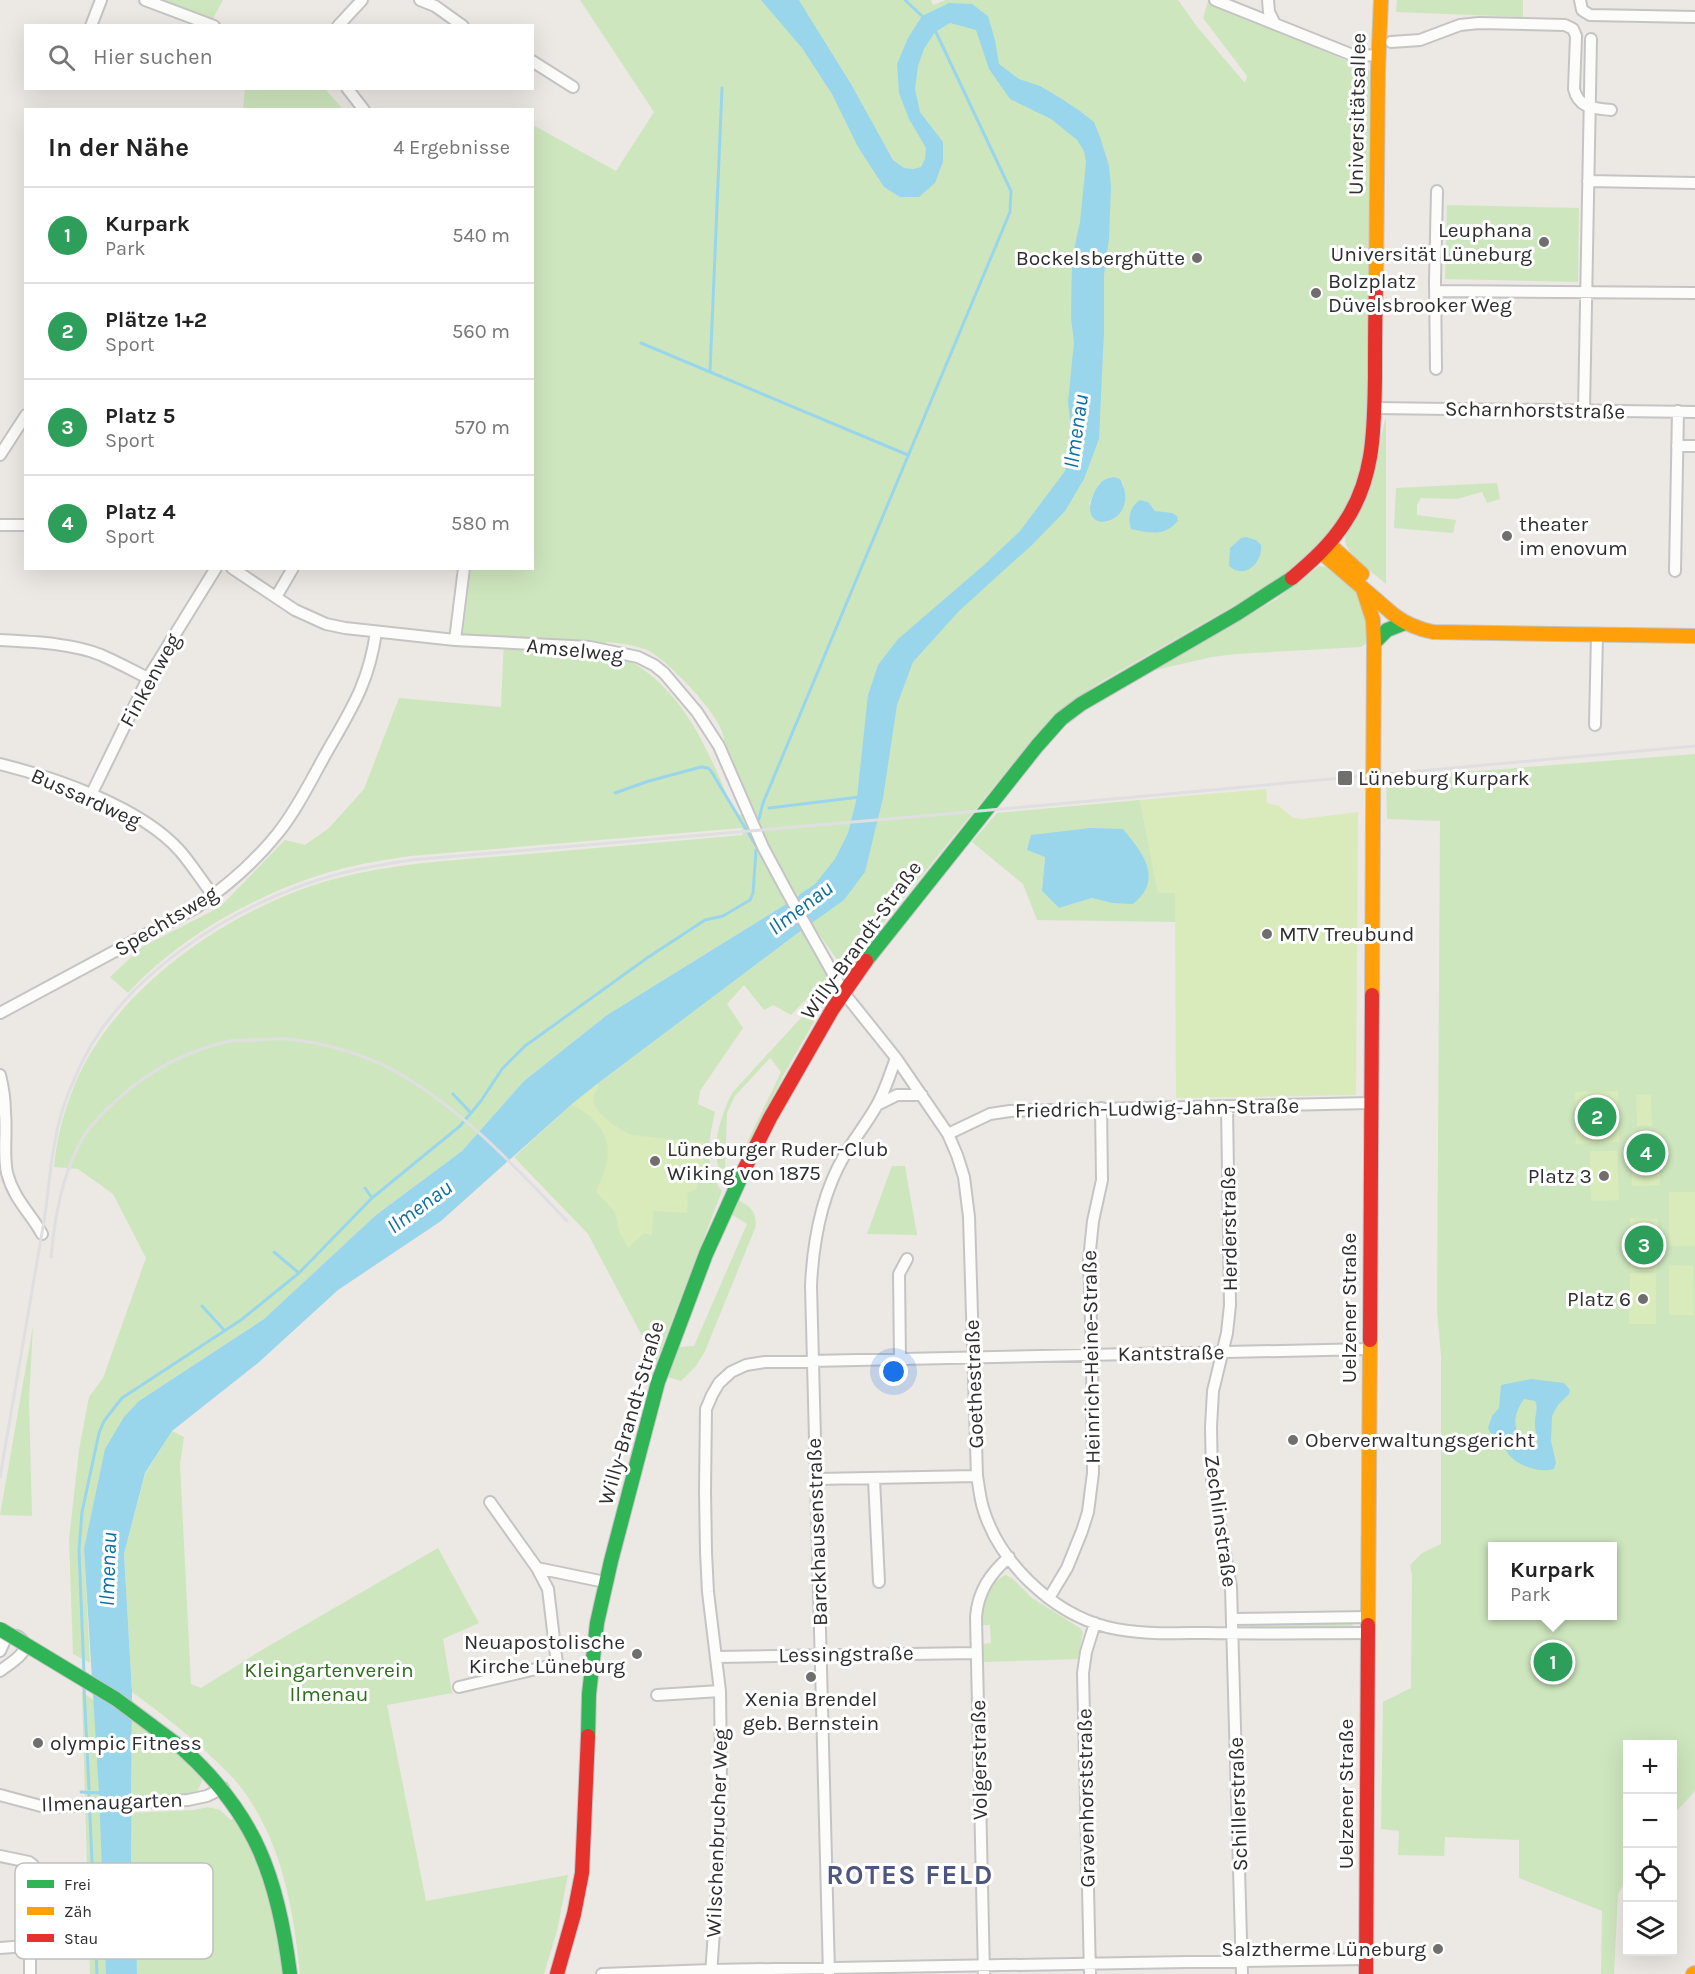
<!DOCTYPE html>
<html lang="de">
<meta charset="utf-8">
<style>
:root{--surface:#fff;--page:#f6f6f6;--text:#222;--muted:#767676;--line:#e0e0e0;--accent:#706f6e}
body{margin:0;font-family:Karla,sans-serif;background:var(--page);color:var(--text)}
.controls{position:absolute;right:18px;bottom:18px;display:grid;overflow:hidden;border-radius:0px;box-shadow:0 6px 24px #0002}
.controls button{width:54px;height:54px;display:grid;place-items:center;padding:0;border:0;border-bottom:2px solid var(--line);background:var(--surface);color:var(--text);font:30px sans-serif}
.you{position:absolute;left:894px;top:1372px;width:21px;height:21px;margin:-15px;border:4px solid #fff;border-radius:50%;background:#1a73e8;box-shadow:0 0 0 9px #1a73e833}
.badge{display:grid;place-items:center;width:39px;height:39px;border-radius:50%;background:var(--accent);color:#fff;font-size:20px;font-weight:700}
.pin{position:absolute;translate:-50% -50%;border:3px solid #fff;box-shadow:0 2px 6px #0006}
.popup{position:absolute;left:1488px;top:1542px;width:129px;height:78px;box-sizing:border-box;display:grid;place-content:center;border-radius:0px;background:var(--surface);filter:drop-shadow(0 2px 4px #0005);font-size:20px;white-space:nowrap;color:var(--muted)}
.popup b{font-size:22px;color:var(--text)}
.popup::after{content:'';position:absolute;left:50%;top:100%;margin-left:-12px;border:12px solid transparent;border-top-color:var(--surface)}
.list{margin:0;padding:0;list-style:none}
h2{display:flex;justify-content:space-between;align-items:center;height:78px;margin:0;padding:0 24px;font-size:26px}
h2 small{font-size:20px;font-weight:400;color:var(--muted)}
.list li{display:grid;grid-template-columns:39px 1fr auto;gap:18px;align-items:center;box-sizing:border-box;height:96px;padding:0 24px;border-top:2px solid var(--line)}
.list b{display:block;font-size:22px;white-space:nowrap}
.list p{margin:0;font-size:20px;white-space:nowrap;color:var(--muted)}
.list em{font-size:20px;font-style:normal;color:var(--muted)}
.icon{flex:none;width:33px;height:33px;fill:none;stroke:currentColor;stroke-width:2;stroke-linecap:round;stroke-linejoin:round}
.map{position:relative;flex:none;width:1695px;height:1974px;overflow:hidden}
.search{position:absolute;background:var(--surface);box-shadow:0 6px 24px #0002;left:24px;top:24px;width:510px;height:66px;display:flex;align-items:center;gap:15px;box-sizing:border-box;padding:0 21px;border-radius:0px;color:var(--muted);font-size:22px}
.panel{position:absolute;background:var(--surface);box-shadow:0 6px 24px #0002;left:24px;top:108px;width:510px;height:462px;border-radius:0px}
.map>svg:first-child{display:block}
.green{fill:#cee6be;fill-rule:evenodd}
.pitch{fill:#d9eabb}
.water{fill:#99d6ec;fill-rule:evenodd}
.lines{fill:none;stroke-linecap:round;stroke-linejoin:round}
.stream{stroke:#99d6ec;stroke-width:3}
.street-casing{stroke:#c5c4c5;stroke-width:14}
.fast-casing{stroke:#c5c4c5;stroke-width:16}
.slow-casing{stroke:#c5c4c5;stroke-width:16}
.jam-casing{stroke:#c5c4c5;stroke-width:16}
.street{stroke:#fcfcfb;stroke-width:10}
.fast{stroke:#30b455;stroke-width:14}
.slow{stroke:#ff9f0a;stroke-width:14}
.jam{stroke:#e5322d;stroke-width:14}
.rail{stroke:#dfdfe1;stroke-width:3}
.fast-bridge-casing{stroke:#c5c4c5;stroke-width:16;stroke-linecap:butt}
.fast-bridge{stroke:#30b455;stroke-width:14}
.poi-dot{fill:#706f6e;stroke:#fff;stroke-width:2}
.labels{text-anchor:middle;stroke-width:6;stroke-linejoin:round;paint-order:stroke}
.street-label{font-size:21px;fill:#2e2e2e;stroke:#fff}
.poi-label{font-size:21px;fill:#2e2e2e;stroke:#fff;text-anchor:start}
.park-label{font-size:21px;fill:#2c6e1b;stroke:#fff}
.water-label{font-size:22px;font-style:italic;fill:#0d6fa3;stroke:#fff}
.district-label{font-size:27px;font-weight:bold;letter-spacing:1.5px;fill:#4d5680;stroke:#fff}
.key{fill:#fff;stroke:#c0c0c0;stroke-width:1.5}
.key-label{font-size:16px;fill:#2e2e2e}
</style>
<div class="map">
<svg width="1695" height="1974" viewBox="0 0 1695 1974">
<rect width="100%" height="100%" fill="#ece8e4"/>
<path class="green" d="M158 0H223L210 24Z
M580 0H931L933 5 945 0H1178L1198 28 1245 83 1247 76 1203 18 1208 1 1370 71 1367 435 1362 464 1351 495 1335 525 1315 550 1270 585 1099 683 1062 709 1010 767 849 965H841L811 923 815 920 799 894 795 896 781 893 787 903 786 904 607 1015 524 1081 462 1151 376 1215 264 1319 139 1401 84 1549 90 1663 73 1654 69 1539 79 1450 89 1397 103 1378 146 1258 113 1194 78 1169 54 1167C58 1124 74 1076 99 1040 151 964 246 903 334 879 394 863 456 860 517 855 593 848 668 842 743 835L742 828 411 856C384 860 357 864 330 872 258 893 179 937 128 993L110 977 142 947 220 907 285 840 305 845 329 828 364 789 399 698 501 707 504 638 463 634 471 569 532 568 533 125 616 171 654 112ZM1099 483H1123C1125 500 1124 515 1107 522L1089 504ZM1140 500 1147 502 1155 511 1131 529C1127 518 1130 506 1140 500ZM606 642C620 643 634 645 647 650 667 659 726 720 724 741L753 811 736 816C712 761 690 698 635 664 626 658 611 656 600 653Z
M1397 0H1523V17L1396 12Z
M245 88 325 89 343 109H243Z
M1447 205 1579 208 1578 282 1445 279Z
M1386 418V584C1376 575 1346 554 1345 541 1344 531 1354 519 1358 511 1375 480 1378 457 1384 423Z
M1497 483 1500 499 1487 503 1482 492 1457 499 1421 498 1417 505V515L1456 520 1453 533 1394 528 1396 488Z
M1319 566 1335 568 1363 594 1370 641 1361 647 1236 654 1212 657 1151 671 1275 600Z
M1695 754V1791L1673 1815 1672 1744H1628L1627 1878 1618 1894 1614 1974H1601L1602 1911 1519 1878V1840L1445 1837 1444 1856 1398 1855 1399 1831 1381 1829 1383 1702 1411 1688 1412 1575 1410 1565 1422 1553 1441 1544V1357L1437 1310 1440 821 1387 819 1386 778ZM1493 1546H1613V1616H1493Z
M1140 800 1158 892 1175 893 1176 922 1037 920 1023 884 972 842 997 813ZM1045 856 1112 903 1092 898 1059 908 1042 891Z
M802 930 828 977 791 1015 773 1005 764 1010 744 985 727 1004 743 1028 700 1091 698 1104 715 1112C709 1140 703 1168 722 1191L652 1373 647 1370 649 1349 588 1234 514 1157 572 1104 574 1106 598 1086 597 1084Z
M832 984 831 992 784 1074 741 1163 739 1159 781 1072 770 1058 735 1096 727 1113 725 1168 730 1175 726 1183C707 1157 719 1119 732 1093Z
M892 1166H905L917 1235 867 1234Z
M738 1200C751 1207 756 1211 756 1226L705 1351 696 1366 681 1381 668 1377 679 1347 694 1346 747 1224 731 1214Z
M33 1326 29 1401 32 1516 0 1515Z
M172 1431 184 1437 180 1464 191 1684 201 1688 267 1647 438 1548 479 1623 443 1639 452 1693 387 1705 426 1901 568 1875 557 1931 544 1974H300C293 1907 282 1840 239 1785 233 1777 224 1769 217 1762 191 1736 162 1714 132 1692L124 1554 145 1474Z
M1006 1575 1013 1579 1032 1598 1080 1628 1083 1632 1078 1659 983 1662V1644L991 1643 990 1625H982C983 1606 986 1582 1006 1575Z
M1353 1622 1352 1628 1250 1629V1623Z
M82 1692 96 1702 107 1974H90Z
M132 1718C148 1730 199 1764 202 1781L198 1790 185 1795 132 1798Z
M208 1807 220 1810 231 1820 235 1817 261 1869 278 1928 283 1974H137L136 1927 139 1922 138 1916 135 1914 131 1862V1813L194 1810Z"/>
<path class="pitch" d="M1266 789 1267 803 1279 806 1293 818 1303 819 1358 812 1356 1095 1176 1098 1175 893 1158 892 1140 800Z
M597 1084 599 1086C597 1090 593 1095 593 1099 593 1112 621 1131 631 1135L704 1142 706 1153 696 1189 688 1193 687 1213 653 1211 652 1236 644 1233 628 1248 619 1231 615 1212 596 1192C608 1163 617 1144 592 1118 586 1112 578 1109 572 1104Z
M1618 1091 1619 1142 1576 1144 1575 1092Z
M1651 1094 1652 1126H1637L1636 1095Z
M1659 1132 1660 1185 1632 1186 1631 1133Z
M1590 1151H1617L1619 1200 1591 1201Z
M1669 1192H1695V1246H1669Z
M1630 1218 1658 1219 1657 1271H1630Z
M1669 1265 1693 1266 1694 1315H1669Z
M1630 1273H1656V1324H1629Z"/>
<path class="water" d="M761 0H799L800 2 851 84 893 160 904 168 913 169 921 167 925 159 926 148 909 119 899 93 897 64 908 38 922 16 949 3 972 4 988 16 995 40 999 64 1019 79 1040 86 1062 99 1080 111 1094 122 1100 137 1109 166 1111 187 1109 239 1104 275V332L1099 439 1084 479 1065 511 1033 544 959 611 913 662 897 705 883 798 865 872 844 900 802 930 597 1084 572 1104 441 1221 338 1290 258 1363 172 1431 145 1473 124 1554 132 1692 131 1862 135 1913 138 1916 139 1922 136 1927 137 1974H106L99 1792 84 1549 105 1449 124 1417 139 1401 264 1319 376 1215 462 1151 524 1081 607 1015 786 904 815 884 835 859 848 833 857 797 868 695 878 665 898 639 984 565 1020 531 1065 471 1073 445 1068 402 1074 342 1071 318 1072 259 1080 222 1086 162 1084 151 1077 140 1051 119 1010 99 989 69 976 30 950 23 935 32 924 49 918 66 915 89 920 112 943 142V162L935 183 919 197H900L884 187 858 147 832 94 802 48Z
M1114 477 1120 479C1145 524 1073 541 1094 493 1099 482 1103 479 1114 477Z
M1140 500 1148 502 1155 511 1172 513 1177 516 1178 521C1164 537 1150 533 1131 529 1127 518 1130 506 1140 500Z
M1246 537 1256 540 1261 545C1263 563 1244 580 1229 566L1230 548 1241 538Z
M1090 828 1123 829C1143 853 1164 879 1133 904L1112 903 1092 898 1059 908 1042 891 1045 857 1027 850 1031 835Z
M1531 1379 1564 1383 1570 1390 1569 1394 1558 1405 1552 1416 1551 1441 1556 1463 1554 1469C1541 1473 1522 1467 1512 1458 1507 1454 1505 1447 1501 1442 1497 1436 1491 1436 1488 1428L1492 1416 1499 1408 1501 1385ZM1524 1399 1535 1401C1539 1408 1534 1417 1535 1425 1535 1431 1539 1440 1536 1445 1534 1449 1532 1448 1528 1448 1513 1433 1511 1417 1524 1399Z"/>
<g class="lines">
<path class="stream" d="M905 0 923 17
M641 343 908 455
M710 372 722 88
M615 793 649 781 701 767 708 768 711 771 756 846
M769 808 860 797
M759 819 763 803 1010 212 1011 191 934 28
M453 1094 471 1113
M365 1188 372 1198
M274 1252 299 1273
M202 1306 225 1331
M84 1674 79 1550 82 1512 99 1433 104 1421 122 1398 241 1320 299 1273 372 1198 460 1126 481 1101 502 1069 525 1046 647 958 705 920 723 916 750 900 753 893 756 850
M84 1687 89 1789
M81 1792 102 1793
M89 1794 97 1974"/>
<g class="street-casing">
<path id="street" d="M145 0 214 26
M420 0 435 6 463 26
M1215 0 1350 54 1378 56
M1268 0 1269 12 1275 24
M1580 0 1582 10 1590 15 1695 17
M91 26 101 0
M338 26 362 0
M1391 42 1420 40 1460 25 1479 23 1565 25 1573 29 1576 36 1574 89C1579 109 1594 108 1611 110
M532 61 573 87
M347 88 364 110
M1588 181 1695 183
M1436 291 1695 293
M1436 369 1435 281 1437 191
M1375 408 1695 412
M1584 411 1591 39
M1677 446H1695
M0 455 26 415
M0 525H26
M232 568 295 610 326 624 345 628 455 640 590 647 638 657 654 665 664 673 697 712 719 746 763 847 786 890 844 993 896 1058 948 1134 957 1155 964 1177 969 1217 977 1476C979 1487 980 1498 983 1508 999 1562 1052 1613 1107 1627 1140 1635 1174 1633 1207 1633 1261 1634 1314 1633 1368 1633
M1675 571 1678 411
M276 597 293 568
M0 640C33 642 71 643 101 655 117 662 132 670 148 678
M455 640 464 568
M1595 725 1597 635
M0 764C56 778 141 807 180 851 192 865 202 881 213 895
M91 795 148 678 216 568
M0 1013 197 907C227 886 255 862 278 833 298 808 312 778 328 750 352 708 369 682 376 632
M0 1075C3 1087 5 1100 5 1113 7 1133 3 1153 7 1173 14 1200 30 1212 42 1234
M877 1105 897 1095H922
M1227 1106 1230 1305 1227 1333 1213 1391 1211 1427 1212 1480 1231 1587 1242 1974
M948 1134 990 1114 1010 1111 1371 1103
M900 1359 899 1274 907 1259
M816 1479 977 1476
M874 1479 879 1582
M490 1502 537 1568 605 1582
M1049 1598 1067 1568 1082 1531 1088 1512 1093 1473 1092 1355 1089 1260 1093 1221 1102 1180 1101 1108
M1233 1619 1368 1617
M0 1651 6 1638C11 1636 16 1634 20 1638 36 1650 7 1665 0 1671
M717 1657 976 1653
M459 1687 557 1664 548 1589 537 1568
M657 1695 720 1691
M0 1795 41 1806 52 1807 188 1800 207 1796 223 1788
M0 1856 29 1862 33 1865 35 1871 33 1938 26 1946 0 1948
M30 1943V1974
M602 1974 711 1970 1366 1959
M711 1974 720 1848 721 1765 720 1691 708 1592 706 1552 705 1491 706 1409 712 1395 719 1383 731 1372 746 1365 765 1362 1370 1349
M829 1974 811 1286C813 1241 821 1196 844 1156 854 1139 867 1123 877 1105 885 1091 890 1074 896 1058
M984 1974 976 1617C978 1591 990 1574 1009 1557
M1090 1974 1083 1673 1086 1652 1095 1623"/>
</g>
<g class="fast-casing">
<path id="fast" d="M1374 643 1387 630 1405 623
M866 961 1037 746 1061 719 1081 704 1238 613 1292 578
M588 1736 589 1694 597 1623 611 1561 658 1382 706 1254 745 1168
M183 1749C256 1815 278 1878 290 1974"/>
</g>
<g class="slow-casing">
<path id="slow" d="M1376 285 1378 70 1381 0
M1329 544 1362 574
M1321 552 1394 615C1406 624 1418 629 1433 632L1695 636
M1363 589 1373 620 1374 643 1372 995
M1368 1625 1370 1340
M1693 1974 1695 1973"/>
</g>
<g class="jam-casing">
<path id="jam" d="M1292 578C1312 561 1331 544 1345 522 1375 477 1374 428 1375 377 1375 346 1375 316 1376 285
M745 1168 770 1118 832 1010 866 961
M1370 1340 1372 995
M557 1974 574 1914 582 1873 588 1736
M1366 1974 1368 1625"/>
</g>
<use href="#street" class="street"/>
<use href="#fast" class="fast"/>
<use href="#slow" class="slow"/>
<use href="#jam" class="jam"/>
<path class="rail" d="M51 1257C55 1217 61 1179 80 1143 89 1125 107 1109 121 1096 152 1069 190 1050 230 1041 237 1040 245 1040 252 1040 264 1040 277 1038 289 1039 322 1043 359 1053 389 1068 456 1103 515 1166 567 1221
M0 1477C14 1394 29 1310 43 1227 48 1200 49 1173 54 1146 58 1121 66 1096 77 1073 118 977 235 903 331 876 358 868 385 864 411 860L935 815 1695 746"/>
<g class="fast-bridge-casing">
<path id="fast-bridge" d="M0 1629 116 1699 183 1749"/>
</g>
<use href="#fast-bridge" class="fast-bridge"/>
</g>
<g class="poi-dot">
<circle cx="1544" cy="242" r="6"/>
<circle cx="1197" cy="258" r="6"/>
<circle cx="1316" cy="293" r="6"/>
<circle cx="1507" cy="536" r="6"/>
<rect x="1337" y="770" width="16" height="16" rx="3"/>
<circle cx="1267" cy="934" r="6"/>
<circle cx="655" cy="1161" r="6"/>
<circle cx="1604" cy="1176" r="6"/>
<circle cx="1643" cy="1299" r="6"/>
<circle cx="1293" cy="1440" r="6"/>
<circle cx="637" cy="1654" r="6"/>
<circle cx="811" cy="1677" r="6"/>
<circle cx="38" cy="1743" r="6"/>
<circle cx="1438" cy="1949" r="6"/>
</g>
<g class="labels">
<g class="street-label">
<text transform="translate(1357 114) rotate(-89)" y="7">Universitätsallee</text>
<text transform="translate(1535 410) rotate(1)" y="7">Scharnhorststraße</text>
<text transform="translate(575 650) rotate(6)" y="7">Amselweg</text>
<text transform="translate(150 680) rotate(-61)" y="7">Finkenweg</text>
<text transform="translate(86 798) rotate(24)" y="7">Bussardweg</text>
<text transform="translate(166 921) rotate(-31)" y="7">Spechtsweg</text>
<text transform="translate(861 940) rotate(-54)" y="7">Willy-Brandt-Straße</text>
<text transform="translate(1157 1108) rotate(-1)" y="7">Friedrich-Ludwig-Jahn-Straße</text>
<text transform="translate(1229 1229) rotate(-91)" y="7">Herderstraße</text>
<text transform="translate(1349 1308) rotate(-90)" y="7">Uelzener Straße</text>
<text transform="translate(1171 1353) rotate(-1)" y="7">Kantstraße</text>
<text transform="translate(1091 1357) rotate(-91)" y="7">Heinrich-Heine-Straße</text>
<text transform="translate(974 1384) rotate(-92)" y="7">Goethestraße</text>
<text transform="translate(631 1413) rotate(-74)" y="7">Willy-Brandt-Straße</text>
<text transform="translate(1221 1521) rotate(82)" y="7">Zechlinstraße</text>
<text transform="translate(817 1532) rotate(-92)" y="7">Barckhausenstraße</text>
<text transform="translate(846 1654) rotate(-1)" y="7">Lessingstraße</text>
<text transform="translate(979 1760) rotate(-91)" y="7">Volgerstraße</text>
<text transform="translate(1346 1794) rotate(-90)" y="7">Uelzener Straße</text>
<text transform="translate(1086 1798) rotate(-91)" y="7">Gravenhorststraße</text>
<text transform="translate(112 1802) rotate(-2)" y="7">Ilmenaugarten</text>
<text transform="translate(1238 1804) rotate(-92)" y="7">Schillerstraße</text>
<text transform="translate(717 1833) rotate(-88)" y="7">Wilschenbrucher Weg</text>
</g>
<g class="poi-label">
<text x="1532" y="237" text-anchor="end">Leuphana<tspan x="1532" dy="24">Universität Lüneburg</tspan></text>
<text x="1185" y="265" text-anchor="end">Bockelsberghütte</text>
<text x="1328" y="288">Bolzplatz<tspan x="1328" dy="24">Düvelsbrooker Weg</tspan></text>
<text x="1519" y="531">theater<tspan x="1519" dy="24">im enovum</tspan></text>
<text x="1358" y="785">Lüneburg Kurpark</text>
<text x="1279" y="941">MTV Treubund</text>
<text x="667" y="1156">Lüneburger Ruder-Club<tspan x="667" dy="24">Wiking von 1875</tspan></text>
<text x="1592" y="1183" text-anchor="end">Platz 3</text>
<text x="1631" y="1306" text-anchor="end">Platz 6</text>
<text x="1305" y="1447">Oberverwaltungsgericht</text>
<text x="625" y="1649" text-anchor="end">Neuapostolische<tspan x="625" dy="24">Kirche Lüneburg</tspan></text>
<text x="811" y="1706" text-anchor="middle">Xenia Brendel<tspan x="811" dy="24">geb. Bernstein</tspan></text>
<text x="50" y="1750">olympic Fitness</text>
<text x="1426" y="1956" text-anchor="end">Salztherme Lüneburg</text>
</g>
<g class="park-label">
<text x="329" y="1677">Kleingartenverein<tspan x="329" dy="24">Ilmenau</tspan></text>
</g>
<g class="water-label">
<text transform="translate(1075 431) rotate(-82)" y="8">Ilmenau</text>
<text transform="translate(800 907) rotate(-37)" y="8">Ilmenau</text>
<text transform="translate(419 1206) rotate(-36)" y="8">Ilmenau</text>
<text transform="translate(107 1569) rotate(-88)" y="8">Ilmenau</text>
</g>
<g class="district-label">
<text x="910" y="1884">ROTES FELD</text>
</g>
</g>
<rect x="15" y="1863" width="198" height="96" rx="9" class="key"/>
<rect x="27" y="1880" width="27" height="8" fill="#30b455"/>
<rect x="27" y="1907" width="27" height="8" fill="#ff9f0a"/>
<rect x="27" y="1934" width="27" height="8" fill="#e5322d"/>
<g class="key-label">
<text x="64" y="1890">Frei</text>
<text x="64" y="1917">Zäh</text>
<text x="64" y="1944">Stau</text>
</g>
</svg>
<div class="controls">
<button>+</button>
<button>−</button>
<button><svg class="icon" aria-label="locate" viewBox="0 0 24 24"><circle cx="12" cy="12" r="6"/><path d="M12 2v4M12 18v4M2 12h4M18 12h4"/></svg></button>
<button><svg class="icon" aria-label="layers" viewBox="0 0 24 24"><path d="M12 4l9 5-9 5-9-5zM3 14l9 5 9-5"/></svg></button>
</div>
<div class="you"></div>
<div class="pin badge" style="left:1553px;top:1662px;background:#2e9e5b">1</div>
<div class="popup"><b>Kurpark</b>Park</div>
<div class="pin badge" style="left:1597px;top:1117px;background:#2e9e5b">2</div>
<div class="pin badge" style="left:1644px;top:1245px;background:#2e9e5b">3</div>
<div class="pin badge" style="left:1646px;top:1153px;background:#2e9e5b">4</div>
<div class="search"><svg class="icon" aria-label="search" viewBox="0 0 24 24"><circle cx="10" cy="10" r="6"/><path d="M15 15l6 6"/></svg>Hier suchen</div>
<section class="panel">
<h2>In der Nähe<small>4 Ergebnisse</small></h2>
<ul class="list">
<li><span class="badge" style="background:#2e9e5b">1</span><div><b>Kurpark</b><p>Park</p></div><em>540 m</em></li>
<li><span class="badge" style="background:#2e9e5b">2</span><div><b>Plätze 1+2</b><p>Sport</p></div><em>560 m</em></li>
<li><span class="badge" style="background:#2e9e5b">3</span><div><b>Platz 5</b><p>Sport</p></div><em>570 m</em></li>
<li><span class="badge" style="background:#2e9e5b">4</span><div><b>Platz 4</b><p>Sport</p></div><em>580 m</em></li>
</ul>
</section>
</div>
